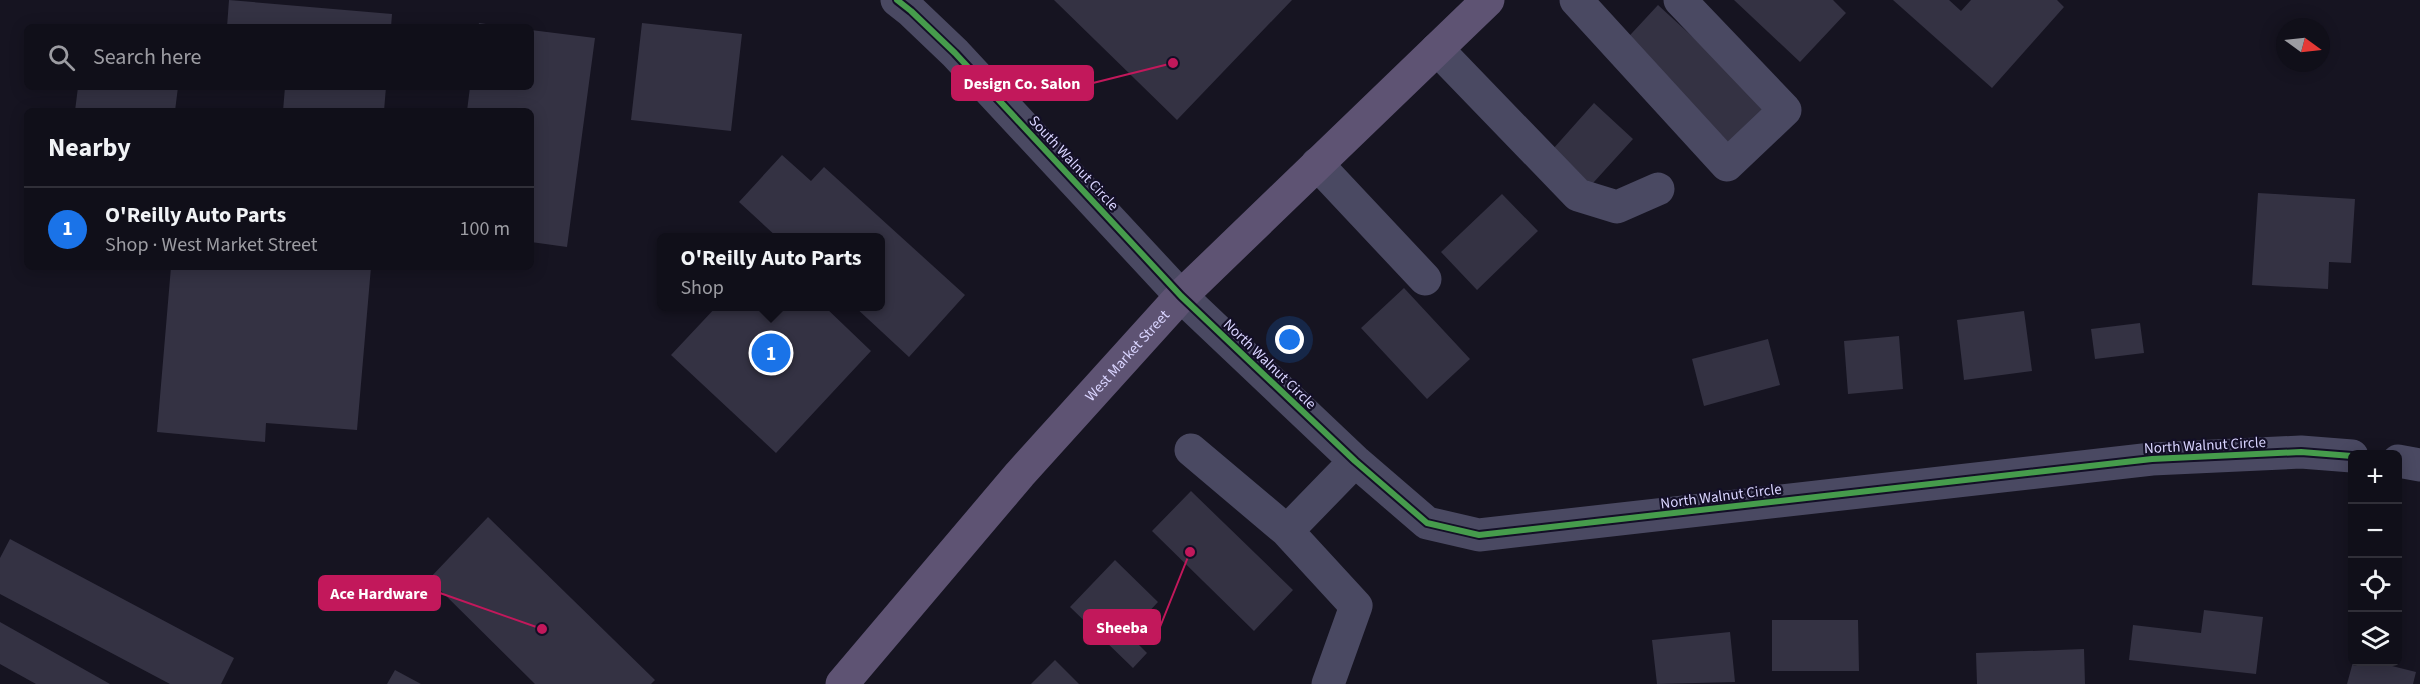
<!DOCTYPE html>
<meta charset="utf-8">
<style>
:root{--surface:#100f19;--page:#1e1d26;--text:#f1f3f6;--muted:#9c9ca2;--line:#302f38;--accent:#1a73e8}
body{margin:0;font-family:"Source Sans 3",sans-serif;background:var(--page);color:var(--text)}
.controls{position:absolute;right:18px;bottom:18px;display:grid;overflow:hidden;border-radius:9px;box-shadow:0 3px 15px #0003}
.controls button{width:54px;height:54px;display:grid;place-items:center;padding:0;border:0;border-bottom:2px solid var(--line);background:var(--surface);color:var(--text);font:30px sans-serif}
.compass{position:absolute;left:2276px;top:18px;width:54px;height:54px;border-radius:50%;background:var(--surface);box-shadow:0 3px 15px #0003;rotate:105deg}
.you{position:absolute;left:1290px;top:340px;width:21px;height:21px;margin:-15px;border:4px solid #fff;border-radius:50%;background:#1a73e8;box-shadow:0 0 0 9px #1a73e833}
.badge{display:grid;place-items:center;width:39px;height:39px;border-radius:50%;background:var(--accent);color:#fff;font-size:20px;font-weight:700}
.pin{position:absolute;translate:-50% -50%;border:3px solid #fff;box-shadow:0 2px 6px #0006}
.popup{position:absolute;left:657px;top:233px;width:228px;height:78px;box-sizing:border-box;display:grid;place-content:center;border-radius:9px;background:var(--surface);filter:drop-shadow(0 2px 4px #0005);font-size:20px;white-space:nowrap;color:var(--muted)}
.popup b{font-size:22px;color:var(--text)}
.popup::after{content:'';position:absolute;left:50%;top:100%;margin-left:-12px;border:12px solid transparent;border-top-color:var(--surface)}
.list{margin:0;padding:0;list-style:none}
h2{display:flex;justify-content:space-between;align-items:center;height:78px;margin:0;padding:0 24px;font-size:26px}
h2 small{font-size:20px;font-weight:400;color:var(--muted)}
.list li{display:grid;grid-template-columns:39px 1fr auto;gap:18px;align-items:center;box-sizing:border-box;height:84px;padding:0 24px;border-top:2px solid var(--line)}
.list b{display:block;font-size:22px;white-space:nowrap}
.list p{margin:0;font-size:20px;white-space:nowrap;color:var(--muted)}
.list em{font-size:20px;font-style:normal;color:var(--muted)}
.icon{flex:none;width:33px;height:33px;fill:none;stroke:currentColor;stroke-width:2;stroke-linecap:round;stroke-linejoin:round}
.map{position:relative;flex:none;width:2420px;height:684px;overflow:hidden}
.search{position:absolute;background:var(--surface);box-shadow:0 3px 15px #0003;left:24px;top:24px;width:510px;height:66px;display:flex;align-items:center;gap:15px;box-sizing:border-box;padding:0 21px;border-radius:9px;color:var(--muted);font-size:22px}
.panel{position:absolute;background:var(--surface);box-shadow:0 3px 15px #0003;left:24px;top:108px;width:510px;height:162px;border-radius:9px}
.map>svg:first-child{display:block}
.building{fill:#343243}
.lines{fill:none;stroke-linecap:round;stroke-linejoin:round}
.minor{stroke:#4a4962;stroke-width:33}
.major{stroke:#5e5373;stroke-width:33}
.cycleway-casing{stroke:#130f26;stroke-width:10}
.cycleway{stroke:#469c4c;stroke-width:6}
.labels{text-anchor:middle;stroke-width:4.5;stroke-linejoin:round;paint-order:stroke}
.street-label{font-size:15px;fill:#d9d4ff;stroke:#130f26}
.leader{fill:none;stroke:#c2185b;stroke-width:2}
.callout-dot{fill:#c2185b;stroke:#130f26;stroke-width:2}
.callout{fill:#c2185b;stroke:#c2185b;stroke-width:2}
.callout-label{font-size:16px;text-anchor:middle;font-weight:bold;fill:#fff}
</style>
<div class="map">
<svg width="2420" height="684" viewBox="0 0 2420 684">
<rect width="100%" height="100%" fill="#161421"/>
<path class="building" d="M229 0 392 14 391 27H227Z
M1054 0H1292L1177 120Z
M1734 0H1833L1846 13 1800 62Z
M1893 0H1949L1961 11 1971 0H2057L2064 7 1992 88Z
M1658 5 1768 106 1731 148 1620 46Z
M479 23 500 26V27H478Z
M642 23 742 34 731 131 631 120Z
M531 30 595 38 567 247 531 242V111H467L470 87H531Z
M78 87H178L175 111H75Z
M285 87H386L384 111H283Z
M1594 103 1633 139 1584 193 1545 158Z
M782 155 811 181 824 167 965 295 909 357 854 306H880V238H778L739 202Z
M2258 193 2355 199 2351 263 2329 262 2328 289 2252 285Z
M1502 194 1538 231 1477 290 1441 252Z
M171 267H371L357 430 266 423 265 442 157 432Z
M1404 288 1470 359 1427 399 1361 328Z
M717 306H824L871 351 776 453 671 355Z
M2024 311 2032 371 1964 380 1957 320Z
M2140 323 2144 353 2095 359 2091 329Z
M1899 336 1903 389 1848 394 1844 341Z
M1768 339 1780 385 1704 406 1692 359Z
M1191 491 1293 590 1254 631 1152 531Z
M488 517 655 680 651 684H535L429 579Z
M10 539 234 658 221 684H170L0 594V558Z
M1115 560 1158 602 1128 634 1147 653 1133 668 1070 607Z
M2204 610 2263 617 2256 674 2129 660 2133 625 2201 633Z
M1772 620H1858L1859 671H1772Z
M0 622 110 684H36L0 664Z
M1730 632 1735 682 1657 684 1652 640Z
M2084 649 2085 684H1977L1976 653Z
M1055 660 1079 684H1031Z
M2353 662H2376L2416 672 2413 684H2347Z
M395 670 421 684H387Z"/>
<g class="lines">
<path class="minor" d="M897 0 911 11 955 53 1181 296 1355 461 1427 523 1479 535 2152 459 2301 452 2352 456
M1576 0 1727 165 1785 110 1680 0
M1437 49 1578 195 1617 207 1658 189
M1317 164 1425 279
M1191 450 1287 531 1356 606 1328 684
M2398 461 2420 465
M1287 531 1355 461"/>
<path class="major" id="s1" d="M842 684 1020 474 1181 296 1488 0"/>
<g class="cycleway-casing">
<path id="cycleway" d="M897 0 911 11 955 53 1181 296 1355 461 1427 523 1479 535 2152 459 2301 452 2352 456"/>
</g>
<use href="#cycleway" class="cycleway"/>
</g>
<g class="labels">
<g class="street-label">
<text transform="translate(1074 163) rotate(47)" y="5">South Walnut Circle</text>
<text dy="5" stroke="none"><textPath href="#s1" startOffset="435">West Market Street</textPath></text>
<text transform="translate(1270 364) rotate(44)" y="5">North Walnut Circle</text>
<text transform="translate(2205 445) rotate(-3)" y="5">North Walnut Circle</text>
<text transform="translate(1721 496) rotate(-7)" y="5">North Walnut Circle</text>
</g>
</g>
<path class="leader" d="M1173 63L1093 83M542 629L440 593M1190 552L1160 627"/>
<g class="callout-dot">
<circle cx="1173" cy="63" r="6"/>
<circle cx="542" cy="629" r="6"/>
<circle cx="1190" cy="552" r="6"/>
</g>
<g class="callout">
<rect x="952" y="66" width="141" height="34" rx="6"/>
<rect x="319" y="576" width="121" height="34" rx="6"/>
<rect x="1084" y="610" width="76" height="34" rx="6"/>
</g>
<g class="callout-label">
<text x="1022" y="89">Design Co. Salon</text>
<text x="379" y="599">Ace Hardware</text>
<text x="1122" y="633">Sheeba</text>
</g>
</svg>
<div class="controls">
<button>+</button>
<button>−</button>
<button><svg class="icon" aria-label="locate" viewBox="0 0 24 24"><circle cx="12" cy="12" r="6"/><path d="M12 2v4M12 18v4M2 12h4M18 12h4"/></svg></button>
<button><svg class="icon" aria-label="layers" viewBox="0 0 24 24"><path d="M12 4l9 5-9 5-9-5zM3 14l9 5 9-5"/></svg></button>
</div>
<svg class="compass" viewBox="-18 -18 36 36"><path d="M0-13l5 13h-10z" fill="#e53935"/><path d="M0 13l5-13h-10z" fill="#9c9ca2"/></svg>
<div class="you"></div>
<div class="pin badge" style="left:771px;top:353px">1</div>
<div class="popup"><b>O'Reilly Auto Parts</b>Shop</div>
<div class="search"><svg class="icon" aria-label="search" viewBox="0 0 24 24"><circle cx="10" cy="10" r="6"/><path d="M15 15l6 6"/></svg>Search here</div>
<section class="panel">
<h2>Nearby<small></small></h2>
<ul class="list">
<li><span class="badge">1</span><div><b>O'Reilly Auto Parts</b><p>Shop · West Market Street</p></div><em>100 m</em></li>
</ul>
</section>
</div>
